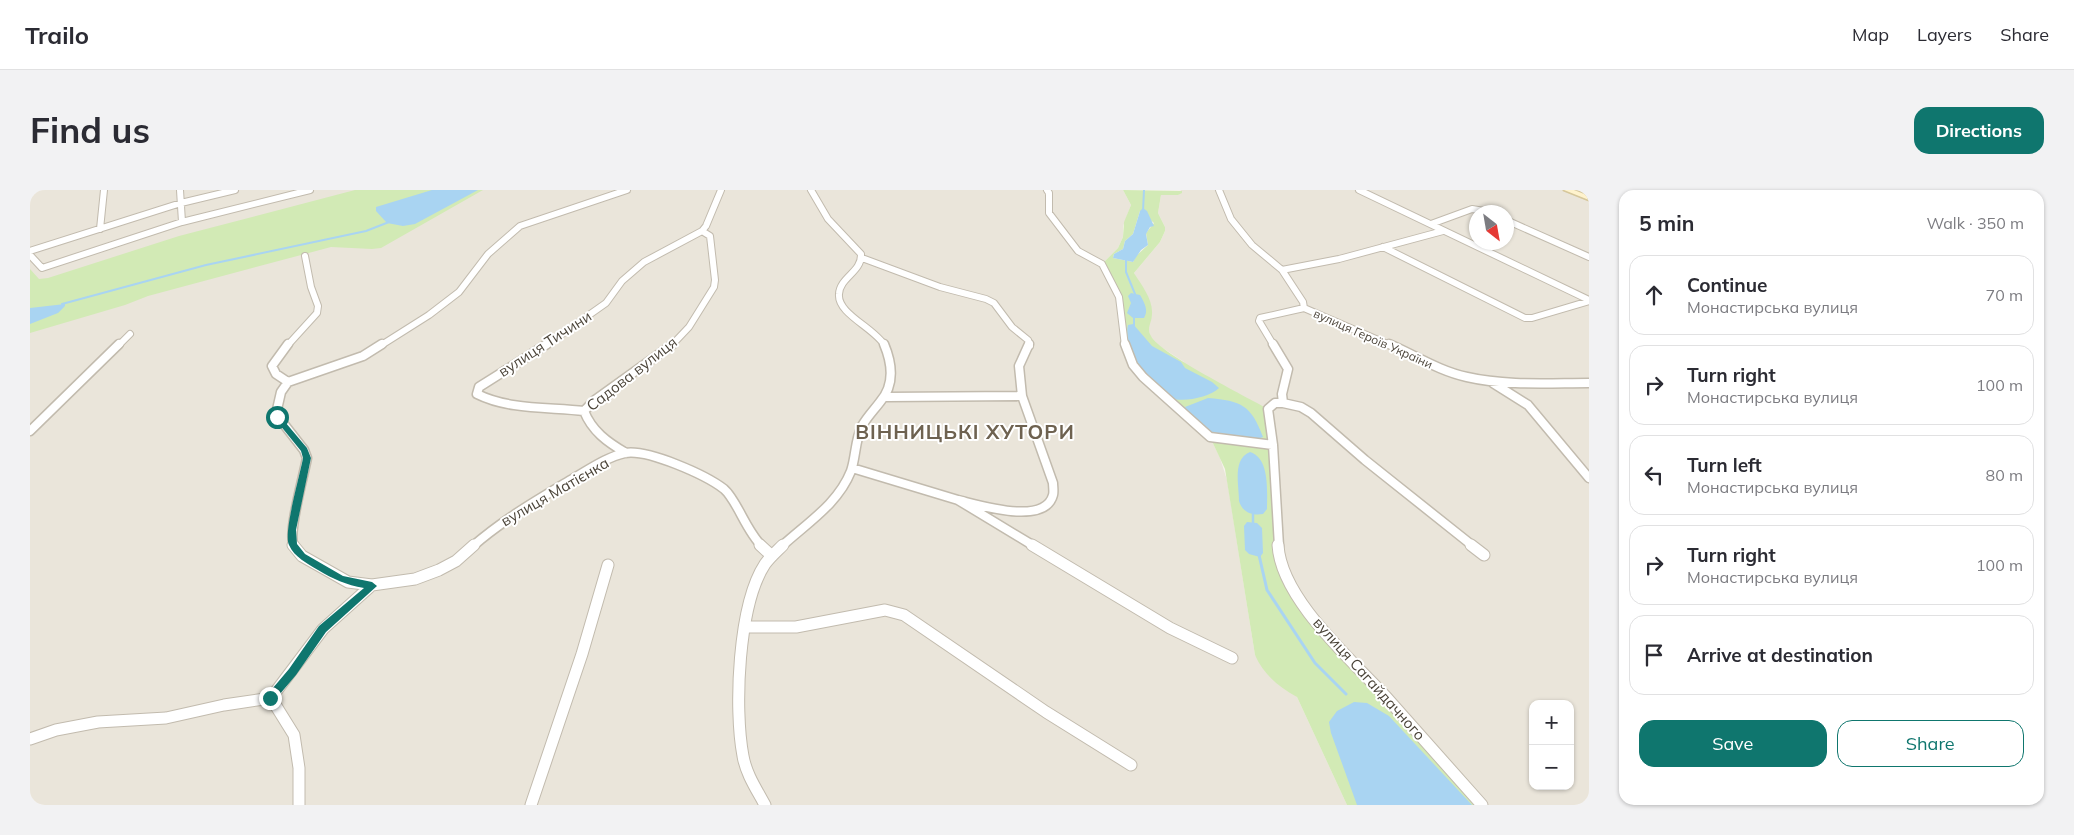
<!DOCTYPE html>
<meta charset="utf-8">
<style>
:root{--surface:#fff;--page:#f2f2f3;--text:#2b2b33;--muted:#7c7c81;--line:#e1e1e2;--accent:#0f766e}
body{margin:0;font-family:Mulish,sans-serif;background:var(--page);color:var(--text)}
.controls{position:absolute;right:15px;bottom:15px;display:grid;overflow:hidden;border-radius:10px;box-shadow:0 1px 4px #0004}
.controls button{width:45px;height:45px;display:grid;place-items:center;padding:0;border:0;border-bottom:1px solid var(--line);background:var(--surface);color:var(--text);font:25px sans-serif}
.compass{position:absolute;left:1439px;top:15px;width:45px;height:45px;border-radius:50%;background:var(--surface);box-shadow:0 1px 4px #0004;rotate:149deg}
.stop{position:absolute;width:15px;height:15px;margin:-11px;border:4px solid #0f766e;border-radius:50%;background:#fff}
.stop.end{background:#0f766e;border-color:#fff;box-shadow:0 1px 5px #0008}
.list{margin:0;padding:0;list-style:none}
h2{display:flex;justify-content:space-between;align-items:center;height:65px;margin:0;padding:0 20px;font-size:21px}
h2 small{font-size:16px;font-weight:400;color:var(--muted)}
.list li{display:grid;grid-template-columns:32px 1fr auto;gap:15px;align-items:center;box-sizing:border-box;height:80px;margin:0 10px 10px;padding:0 10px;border:1px solid var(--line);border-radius:15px}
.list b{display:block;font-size:19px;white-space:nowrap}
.list p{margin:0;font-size:16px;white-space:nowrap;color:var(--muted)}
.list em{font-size:16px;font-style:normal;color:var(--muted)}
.actions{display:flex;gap:10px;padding:15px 20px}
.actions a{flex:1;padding:11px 0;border:1px solid var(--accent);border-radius:15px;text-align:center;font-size:18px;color:var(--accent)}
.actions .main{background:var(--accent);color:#fff}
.icon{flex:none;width:28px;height:28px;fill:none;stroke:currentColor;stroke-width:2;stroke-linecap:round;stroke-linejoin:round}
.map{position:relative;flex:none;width:1559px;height:615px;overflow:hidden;border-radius:15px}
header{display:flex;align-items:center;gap:30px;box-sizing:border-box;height:70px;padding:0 25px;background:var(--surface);border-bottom:1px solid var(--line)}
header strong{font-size:24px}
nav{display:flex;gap:28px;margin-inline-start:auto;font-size:18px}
.intro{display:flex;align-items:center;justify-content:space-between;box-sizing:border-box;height:120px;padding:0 30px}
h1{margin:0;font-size:35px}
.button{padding:12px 22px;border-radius:15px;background:var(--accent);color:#fff;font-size:18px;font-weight:700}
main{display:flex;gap:30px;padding:0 30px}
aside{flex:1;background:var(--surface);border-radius:15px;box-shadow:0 1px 4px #0004}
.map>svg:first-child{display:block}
.residential{fill:#eae5da;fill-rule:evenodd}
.green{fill:#d2eab5;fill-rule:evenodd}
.water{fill:#a9d4f2}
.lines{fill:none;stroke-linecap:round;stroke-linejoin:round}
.stream-far2{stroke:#a9d4f2;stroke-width:2}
.stream-far1{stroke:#a9d4f2;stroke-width:2.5}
.stream{stroke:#a9d4f2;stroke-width:3}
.street-far2-casing{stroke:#c2bbae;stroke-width:8}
.street-far1-casing{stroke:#c2bbae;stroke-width:11}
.street-casing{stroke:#c2bbae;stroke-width:13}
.secondary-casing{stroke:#d6c79b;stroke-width:3}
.street-far2{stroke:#fff;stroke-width:6}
.street-far1{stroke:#fff;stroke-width:8}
.street{stroke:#fff;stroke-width:11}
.secondary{fill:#fff3cd;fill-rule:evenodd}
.route{fill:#0f766e}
.labels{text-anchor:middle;stroke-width:4;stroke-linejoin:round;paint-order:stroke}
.far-street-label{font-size:12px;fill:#4b4439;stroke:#fff}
.street-label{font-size:15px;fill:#4b4439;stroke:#fff}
.district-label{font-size:20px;font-weight:bold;letter-spacing:1px;fill:#6e6250;stroke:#fff}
</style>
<header>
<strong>Trailo</strong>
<nav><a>Map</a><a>Layers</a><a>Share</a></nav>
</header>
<div class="intro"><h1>Find us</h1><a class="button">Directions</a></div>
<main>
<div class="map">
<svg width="1559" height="615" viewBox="0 0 1559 615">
<rect width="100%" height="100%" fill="#f6f3ec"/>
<path class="residential" d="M0 0H1093L1101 15 1093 36V47L1088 58 1072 74 1180 247 1190 268 1197 290 1225 465 1267 507 1317 615H0Z
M1151 0H1534L1559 9V615H1452L1283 428 1154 172 1128 155 1120 146 1118 136 1122 125 1104 83 1130 52 1135 41V37L1128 23 1131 5H1148ZM1446 22H1476V52H1446ZM1503 514H1540V596H1503Z"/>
<path class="green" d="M325 0H453L351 58 342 59 301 57 118 106 95 115 0 143V79L9 89 18 88 149 46Z
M1093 0 1152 1V3L1148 5H1131L1128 23 1135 37V41L1130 52 1104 83C1112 96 1123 109 1122 124 1122 133 1116 138 1121 146 1129 163 1217 207 1238 219L1249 365 1283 428 1452 615H1317L1267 507C1249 497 1233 484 1225 465L1195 279 1180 247 1100 168 1089 107 1072 74 1088 58 1093 47 1094 32 1101 15ZM1110 21 1124 33 1116 43 1118 55 1106 66 1103 72 1083 68 1084 64 1093 59 1095 51 1103 44Z"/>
<path class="water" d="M402 0H448L385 34 373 36 357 33 346 21V17Z
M1113 18 1117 21 1124 36 1120 37 1116 44 1118 55 1111 60 1103 72 1083 68 1084 64 1093 59 1095 51 1103 44 1110 21Z
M1101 103 1110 105C1114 112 1119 120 1114 128H1103L1097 123 1101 113 1098 106Z
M35 114V116L28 123 0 134V118Z
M1103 134 1122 156 1151 172 1155 178 1182 192 1189 198C1180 207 1153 213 1141 208 1120 200 1092 158 1098 135Z
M1178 208C1212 211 1221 215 1233 247 1223 251 1216 250 1206 249 1183 246 1166 240 1155 217Z
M1220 262C1240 268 1237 302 1237 319L1233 324C1222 326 1212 322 1209 311 1209 295 1202 269 1220 262Z
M1217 332 1227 333 1232 338 1233 363 1230 367 1219 364 1215 360 1214 336Z
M1324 512 1337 513 1359 526 1442 615H1327L1301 543 1299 532 1307 521Z"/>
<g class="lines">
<path class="stream-far2" d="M1113 21 1114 0
M1096 67V82L1105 104
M32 114 176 75 336 41 359 32
M1104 125V137"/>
<path class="stream-far1" d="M1223 321V335"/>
<path class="stream" d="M1229 365 1237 400 1285 473 1316 504"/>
<g class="street-far2-casing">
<path id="street-far2" d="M150 0 152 32
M781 0 798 29 831 64C832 82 810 87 809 104 807 124 845 138 855 156
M1017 0 1019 3V23L1048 61 1072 74 1089 107 1095 156
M1189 0 1201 29 1222 55 1252 80 1273 112 1274 118 1362 156
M1329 0 1559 110
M1476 30 1559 67
M1401 34 1442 19 1460 22
M70 39 74 0
M1353 57 1495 128H1502L1559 111
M0 61 151 13 205 0
M0 65 12 78 152 32 280 0
M832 68 910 97 956 109 964 113 982 137 998 150 1000 156
M1252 80 1309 69 1413 41
M88 156 100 144
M257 156 287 123 288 116 281 97 275 66
M350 156 399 125 429 102 458 64 490 36 597 0
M515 156 576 113 592 91 614 72 672 41 676 36 691 0
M641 156 659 137 684 97 685 90 680 46 672 41
M1244 156 1229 131 1230 128 1274 118"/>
</g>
<g class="street-far1-casing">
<path id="street-far1" d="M258 154 242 176 246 184 258 192
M517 154 449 197 447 204C479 220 519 217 554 221
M1095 154 1103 175 1113 187 1180 247 1243 255
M1243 154 1258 179 1252 204 1253 213H1245L1238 219 1243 255 1249 356
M1359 154C1385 165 1409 181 1437 187 1476 196 1519 193 1559 193
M1463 193 1498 215 1559 288
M857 207 992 206
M1253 213 1271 217 1281 223 1335 270 1443 356
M0 241 89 154
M596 263C577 252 562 241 554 221L565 210 643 154
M822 278 928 310 1004 356
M928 310C949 315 1015 336 1023 305 1024 302 1023 296 1023 293L992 206 989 176 999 154
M264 356C257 344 274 285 277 268L274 260 246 224 251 202 258 192 333 166 352 154
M443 356C474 329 509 309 544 288 560 279 577 267 595 263 618 259 676 285 694 299 707 310 716 341 732 356
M752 356C777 333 808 314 821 281 826 266 825 250 832 236 837 227 844 220 850 212 865 195 862 173 854 154"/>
</g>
<g class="street-casing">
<path id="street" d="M263 355 272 366 318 392 342 395 385 389 409 380 426 371 444 355
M730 355 742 366
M1002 355 1140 438 1202 468
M1248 355C1251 409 1321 469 1356 507 1388 543 1420 579 1452 615
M1441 355 1454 365
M715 437H766L855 420 874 425 1016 522 1101 575
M241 508 264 545 269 578V615
M0 549 26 540 68 532 136 528 194 515 241 508 293 439 342 395
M501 615 552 464 578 375
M735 615C727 600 716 584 713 566 704 519 708 415 735 374 740 367 747 361 753 355"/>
</g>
<g class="secondary-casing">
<path id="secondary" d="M1534 0H1544L1559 6V10Z"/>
</g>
<use href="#street-far2" class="street-far2"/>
<use href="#street-far1" class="street-far1"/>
<use href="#street" class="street"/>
<use href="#secondary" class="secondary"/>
</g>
<path class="route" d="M245 226H250L277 258 281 268 266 340 267 354 275 364 313 386 342 392 347 396 296 442 266 485 244 511H237V505L259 479 289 436 334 398C316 395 303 389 288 380 278 374 264 367 259 355 253 343 270 285 273 268L271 261 245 229Z"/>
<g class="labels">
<g class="far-street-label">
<text transform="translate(1343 149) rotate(24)" y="4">вулиця Героїв України</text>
</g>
<g class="street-label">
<text transform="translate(515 154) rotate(-33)" y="5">вулиця Тичини</text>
<text transform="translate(602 184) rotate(-38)" y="5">Садова вулиця</text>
<text transform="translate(525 302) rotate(-30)" y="5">вулиця Матієнка</text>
<text transform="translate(1339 489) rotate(48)" y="5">вулиця Сагайдачного</text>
</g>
<g class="district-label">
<text x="935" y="249">ВІННИЦЬКІ ХУТОРИ</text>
</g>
</g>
</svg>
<div class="controls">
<button>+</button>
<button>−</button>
</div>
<svg class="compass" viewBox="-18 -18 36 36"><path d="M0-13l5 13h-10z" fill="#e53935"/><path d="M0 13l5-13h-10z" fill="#7c7c81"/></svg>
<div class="stop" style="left:247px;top:227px"></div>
<div class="stop end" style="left:240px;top:508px"></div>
</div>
<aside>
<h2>5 min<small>Walk · 350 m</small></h2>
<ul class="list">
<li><svg class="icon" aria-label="ahead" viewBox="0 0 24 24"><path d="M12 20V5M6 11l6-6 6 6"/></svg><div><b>Continue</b><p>Монастирська вулиця</p></div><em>70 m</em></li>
<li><svg class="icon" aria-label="right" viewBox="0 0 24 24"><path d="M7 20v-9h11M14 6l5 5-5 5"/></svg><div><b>Turn right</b><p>Монастирська вулиця</p></div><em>100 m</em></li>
<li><svg class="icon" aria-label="left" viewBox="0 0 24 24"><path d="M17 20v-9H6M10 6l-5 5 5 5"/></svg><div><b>Turn left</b><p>Монастирська вулиця</p></div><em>80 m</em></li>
<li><svg class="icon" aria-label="right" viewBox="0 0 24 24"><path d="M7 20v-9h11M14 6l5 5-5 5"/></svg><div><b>Turn right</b><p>Монастирська вулиця</p></div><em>100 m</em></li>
<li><svg class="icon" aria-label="arrive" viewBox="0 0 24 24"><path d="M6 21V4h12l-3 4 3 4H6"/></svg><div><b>Arrive at destination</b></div></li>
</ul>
<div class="actions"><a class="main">Save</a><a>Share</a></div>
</aside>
</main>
